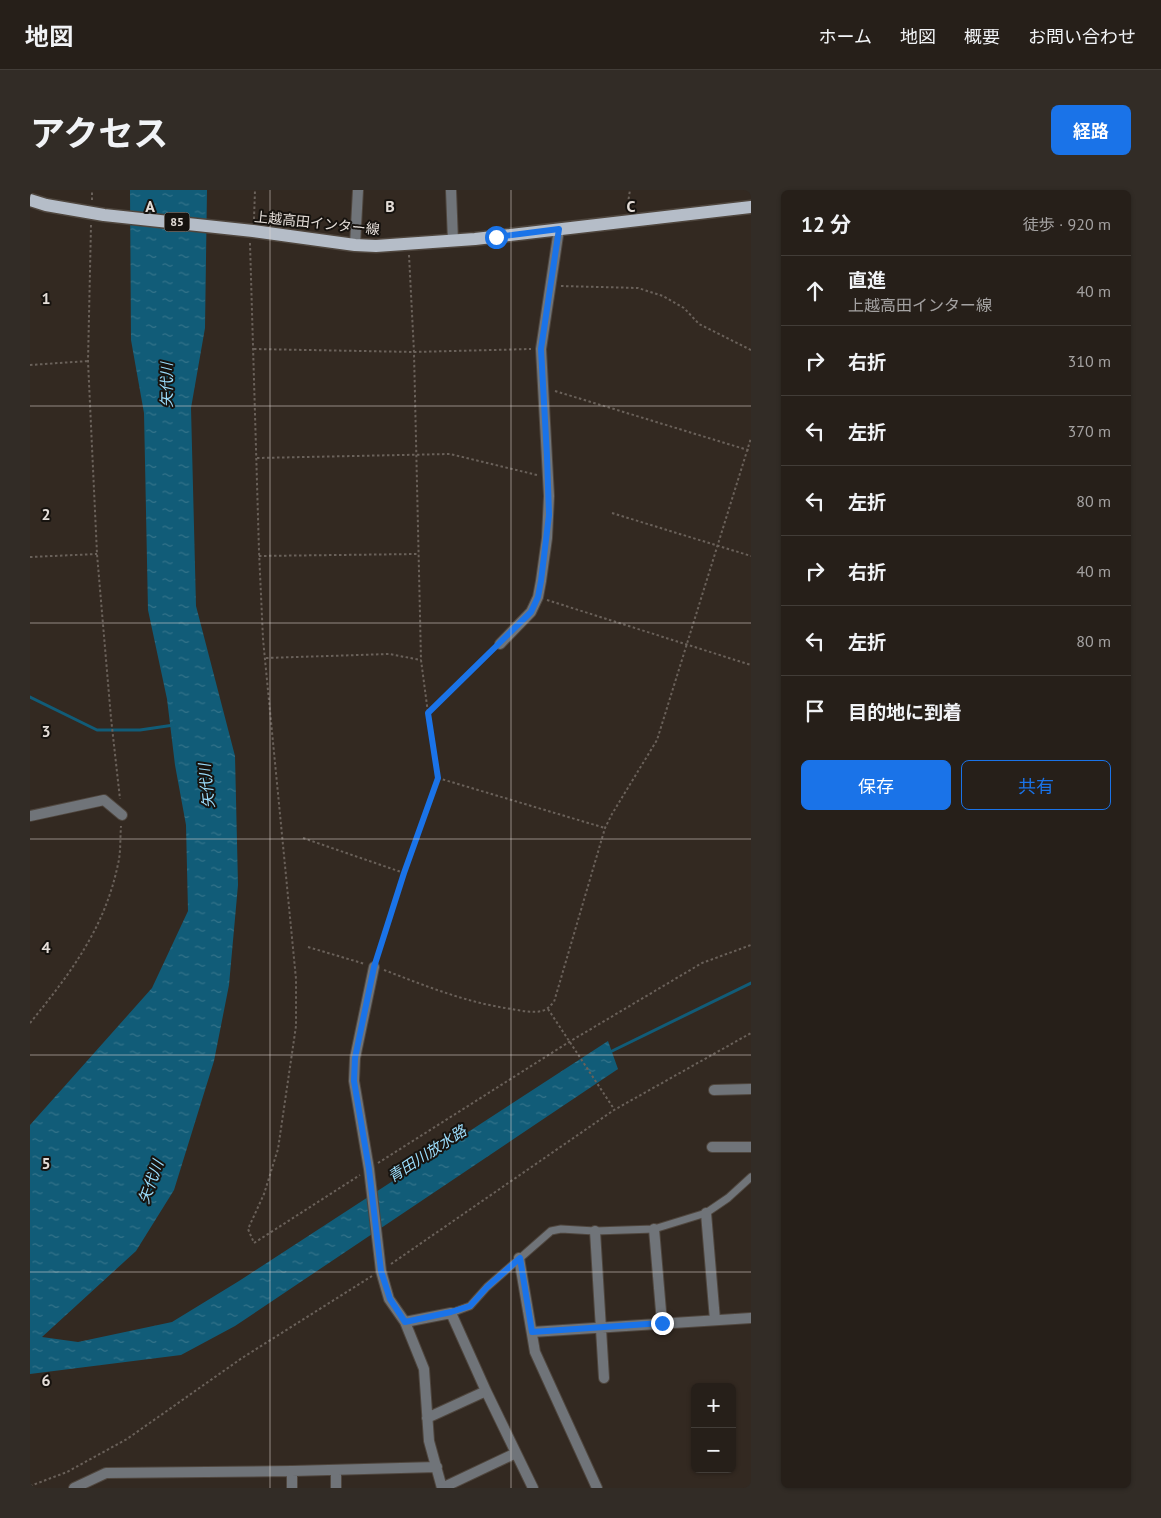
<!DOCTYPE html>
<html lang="ja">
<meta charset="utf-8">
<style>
:root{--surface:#261f19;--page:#322c26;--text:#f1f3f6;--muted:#a4a2a2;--line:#423d38;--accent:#1a73e8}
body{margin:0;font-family:"PT Sans","Noto Sans JP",sans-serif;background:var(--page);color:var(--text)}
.controls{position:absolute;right:15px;bottom:15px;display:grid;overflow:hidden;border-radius:8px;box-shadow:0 1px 4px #0004}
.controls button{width:45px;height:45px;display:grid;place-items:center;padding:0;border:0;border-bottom:1px solid var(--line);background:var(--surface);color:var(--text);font:25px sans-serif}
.stop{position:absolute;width:15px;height:15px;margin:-11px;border:4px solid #1a73e8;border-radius:50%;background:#fff}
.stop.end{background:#1a73e8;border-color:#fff;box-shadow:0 1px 5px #0008}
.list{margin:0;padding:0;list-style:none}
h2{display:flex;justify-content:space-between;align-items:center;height:65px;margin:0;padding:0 20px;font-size:21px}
h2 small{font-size:16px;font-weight:400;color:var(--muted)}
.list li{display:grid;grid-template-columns:32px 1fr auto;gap:15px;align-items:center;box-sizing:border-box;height:70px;padding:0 20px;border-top:1px solid var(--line)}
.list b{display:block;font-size:19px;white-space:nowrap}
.list p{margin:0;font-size:16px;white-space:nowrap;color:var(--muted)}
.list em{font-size:16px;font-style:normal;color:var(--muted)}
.actions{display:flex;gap:10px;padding:15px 20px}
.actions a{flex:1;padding:11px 0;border:1px solid var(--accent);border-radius:8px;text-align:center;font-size:18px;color:var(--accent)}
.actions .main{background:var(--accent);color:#fff}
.icon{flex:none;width:28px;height:28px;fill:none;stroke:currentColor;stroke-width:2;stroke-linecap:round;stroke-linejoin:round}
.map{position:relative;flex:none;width:721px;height:1298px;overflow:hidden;border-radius:8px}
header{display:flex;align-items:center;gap:30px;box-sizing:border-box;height:70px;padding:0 25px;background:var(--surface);border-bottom:1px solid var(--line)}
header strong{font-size:24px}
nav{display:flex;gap:28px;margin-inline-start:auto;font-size:18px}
.intro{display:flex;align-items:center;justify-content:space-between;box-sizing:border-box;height:120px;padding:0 30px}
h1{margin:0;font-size:35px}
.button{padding:12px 22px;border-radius:8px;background:var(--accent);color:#fff;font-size:18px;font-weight:700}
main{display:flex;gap:30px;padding:0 30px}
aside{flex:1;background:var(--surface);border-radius:8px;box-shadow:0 1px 4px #0004}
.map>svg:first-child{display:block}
.water{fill:url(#water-ripples)}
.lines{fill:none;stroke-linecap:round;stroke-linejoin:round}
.stream{stroke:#115c78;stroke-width:3}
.service-casing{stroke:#4f463e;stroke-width:9}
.minor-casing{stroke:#4f463e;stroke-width:12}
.tertiary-casing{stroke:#4f463e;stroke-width:12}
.primary-casing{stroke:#4f463e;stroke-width:15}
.path{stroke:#6a615a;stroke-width:2;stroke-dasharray:2.5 2.5;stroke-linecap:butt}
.service{stroke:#707479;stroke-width:7}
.minor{stroke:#707479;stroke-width:10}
.tertiary{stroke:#707479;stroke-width:10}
.primary{stroke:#b5bdc8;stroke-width:12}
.route{stroke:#1a73e8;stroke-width:6}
.grid{fill:none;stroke:#e4ddd8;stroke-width:1;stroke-opacity:0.55}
.labels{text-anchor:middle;stroke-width:4;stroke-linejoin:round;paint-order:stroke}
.shield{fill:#17130f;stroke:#a6a09c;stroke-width:1}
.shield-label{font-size:12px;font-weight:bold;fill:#e4ddd8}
.street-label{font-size:14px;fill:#e4ddd8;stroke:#17130f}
.water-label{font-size:15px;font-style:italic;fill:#9bddfc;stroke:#17130f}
.grid-label{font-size:16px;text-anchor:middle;font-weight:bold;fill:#e4ddd8;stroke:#17130f;stroke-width:4;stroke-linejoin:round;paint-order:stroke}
</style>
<header>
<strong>地図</strong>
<nav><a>ホーム</a><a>地図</a><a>概要</a><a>お問い合わせ</a></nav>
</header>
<div class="intro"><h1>アクセス</h1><a class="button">経路</a></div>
<main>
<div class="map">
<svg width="721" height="1298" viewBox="0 0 721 1298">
<defs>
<pattern id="water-ripples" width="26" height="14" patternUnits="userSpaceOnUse" patternTransform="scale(1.25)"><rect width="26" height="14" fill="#115c78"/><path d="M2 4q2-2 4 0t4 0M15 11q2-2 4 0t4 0" fill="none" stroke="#34738a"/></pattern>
</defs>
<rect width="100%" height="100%" fill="#332921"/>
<path class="water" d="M100 0H177L175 138 161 218 166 416 205 566 208 695 199 795 184 871 144 1000 106 1061 12 1147 48 1152 142 1132 209 1091 578 851 588 879 205 1136 151 1165 0 1184V935L122 798 158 721 156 635 145 575 137 509 118 420 114 223 101 150Z"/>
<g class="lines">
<path class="stream" d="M0 507 67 540H110L144 535
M578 863 721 793"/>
<g class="service-casing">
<path id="service" d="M421 1123 440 1116 457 1097 521 1041 531 1039 565 1041 624 1039 676 1023 698 1008 721 987"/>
</g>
<g class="minor-casing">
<path id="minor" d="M325 55 328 0
M470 454 501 422 508 407 511 391 517 348 519 306 511 159 529 39
M0 626 74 610 92 625
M344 777 325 868 324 891 339 979 351 1081 359 1109 375 1132 394 1179 399 1251 412 1298
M684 900 721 899
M682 957H721
M676 1023 685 1130
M624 1039 632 1133
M565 1041 574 1188
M489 1068 505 1162 567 1298
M375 1132 421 1123 456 1201 503 1298
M502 1142 721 1128
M397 1228 456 1201
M306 1280V1298
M262 1281V1298
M44 1298 76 1283 262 1281 407 1277
M412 1298 486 1263"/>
</g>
<g class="tertiary-casing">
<path id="tertiary" d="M421 0 423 51"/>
</g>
<g class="primary-casing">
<path id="primary" d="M0 10 16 15 74 25 223 41 325 55 346 56 445 49 721 17"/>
</g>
<path class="path" d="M62 10V0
M597 19 600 0
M224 29 225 0
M61 35 58 171 67 364 81 528 90 609
M220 53 229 361 233 449 266 789V836L248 959 234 1004 218 1039 224 1053 330 985
M379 65 384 162 391 470 398 523
M531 96 608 98 633 106 654 118 669 134 721 160
M224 159 384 162 501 159
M0 175 58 171
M525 201 721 261
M227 268 420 264 507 285
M582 323 721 366
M229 366 388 364
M0 367 67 364
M517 410 721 475
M236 468 359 464 391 470
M408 588 575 638
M273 648 374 683
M278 757 335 774
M347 767 374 683 408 588 398 523 463 461
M354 780C396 796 437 813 482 819 492 821 503 823 512 821 518 819 520 816 524 812L575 638 582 624 627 550 721 248
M518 819 584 919
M0 833C40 784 75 738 88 674 91 662 90 648 91 636
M348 973 539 852 672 773 721 755
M361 1074 584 920 721 843
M0 1296 37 1282 97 1249 212 1168 342 1086"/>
<use href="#service" class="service"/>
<use href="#minor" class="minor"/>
<use href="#tertiary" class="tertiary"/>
<use href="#primary" class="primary"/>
</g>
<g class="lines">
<path class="route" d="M466 47 529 39 511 159 517 266 519 325 511 391 508 407 501 422 398 523 408 588 374 683 344 777 325 868 324 891 339 979 351 1081 360 1109 375 1132 421 1122 440 1116 457 1097 490 1068 502 1142 632 1133"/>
</g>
<path class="grid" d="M240 0V1298M481 0V1298M0 216H721M0 433H721M0 649H721M0 865H721M0 1082H721"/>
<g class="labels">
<rect class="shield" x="134.5" y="22.5" width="25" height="19" rx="4"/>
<g class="shield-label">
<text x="147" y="36">85</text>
</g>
<g class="street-label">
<text transform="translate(287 33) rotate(6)" y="5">上越高田インター線</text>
</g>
<g class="water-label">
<text transform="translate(137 195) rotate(-90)" y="5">矢代川</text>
<text transform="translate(177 596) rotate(-96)" y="5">矢代川</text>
<text transform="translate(397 964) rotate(-33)" y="5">青田川放水路</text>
<text transform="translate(121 992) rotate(-70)" y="5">矢代川</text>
</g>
</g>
<g class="grid-label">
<text x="120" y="22">A</text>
<text x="360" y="22">B</text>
<text x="601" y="22">C</text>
<text x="16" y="114">1</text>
<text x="16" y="330">2</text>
<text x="16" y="547">3</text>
<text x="16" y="763">4</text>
<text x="16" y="979">5</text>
<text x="16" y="1196">6</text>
</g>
</svg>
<div class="controls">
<button>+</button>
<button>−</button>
</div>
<div class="stop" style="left:466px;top:47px"></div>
<div class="stop end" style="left:632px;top:1133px"></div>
</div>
<aside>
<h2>12 分<small>徒歩 · 920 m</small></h2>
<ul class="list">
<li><svg class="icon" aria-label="ahead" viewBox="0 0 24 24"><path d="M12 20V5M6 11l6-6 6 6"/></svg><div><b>直進</b><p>上越高田インター線</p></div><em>40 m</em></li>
<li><svg class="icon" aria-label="right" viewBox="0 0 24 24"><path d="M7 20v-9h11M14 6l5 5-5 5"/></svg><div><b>右折</b></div><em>310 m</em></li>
<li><svg class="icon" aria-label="left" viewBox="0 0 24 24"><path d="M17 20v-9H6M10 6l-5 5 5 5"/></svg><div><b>左折</b></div><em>370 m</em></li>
<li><svg class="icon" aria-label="left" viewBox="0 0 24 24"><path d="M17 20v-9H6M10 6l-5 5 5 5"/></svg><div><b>左折</b></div><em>80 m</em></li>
<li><svg class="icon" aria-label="right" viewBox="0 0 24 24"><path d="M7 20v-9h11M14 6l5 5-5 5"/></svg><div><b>右折</b></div><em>40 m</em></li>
<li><svg class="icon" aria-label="left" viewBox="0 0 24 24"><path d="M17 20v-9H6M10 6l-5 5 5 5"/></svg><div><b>左折</b></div><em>80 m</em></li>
<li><svg class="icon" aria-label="arrive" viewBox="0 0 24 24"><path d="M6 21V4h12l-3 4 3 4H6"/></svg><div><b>目的地に到着</b></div></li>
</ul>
<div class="actions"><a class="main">保存</a><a>共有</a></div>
</aside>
</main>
